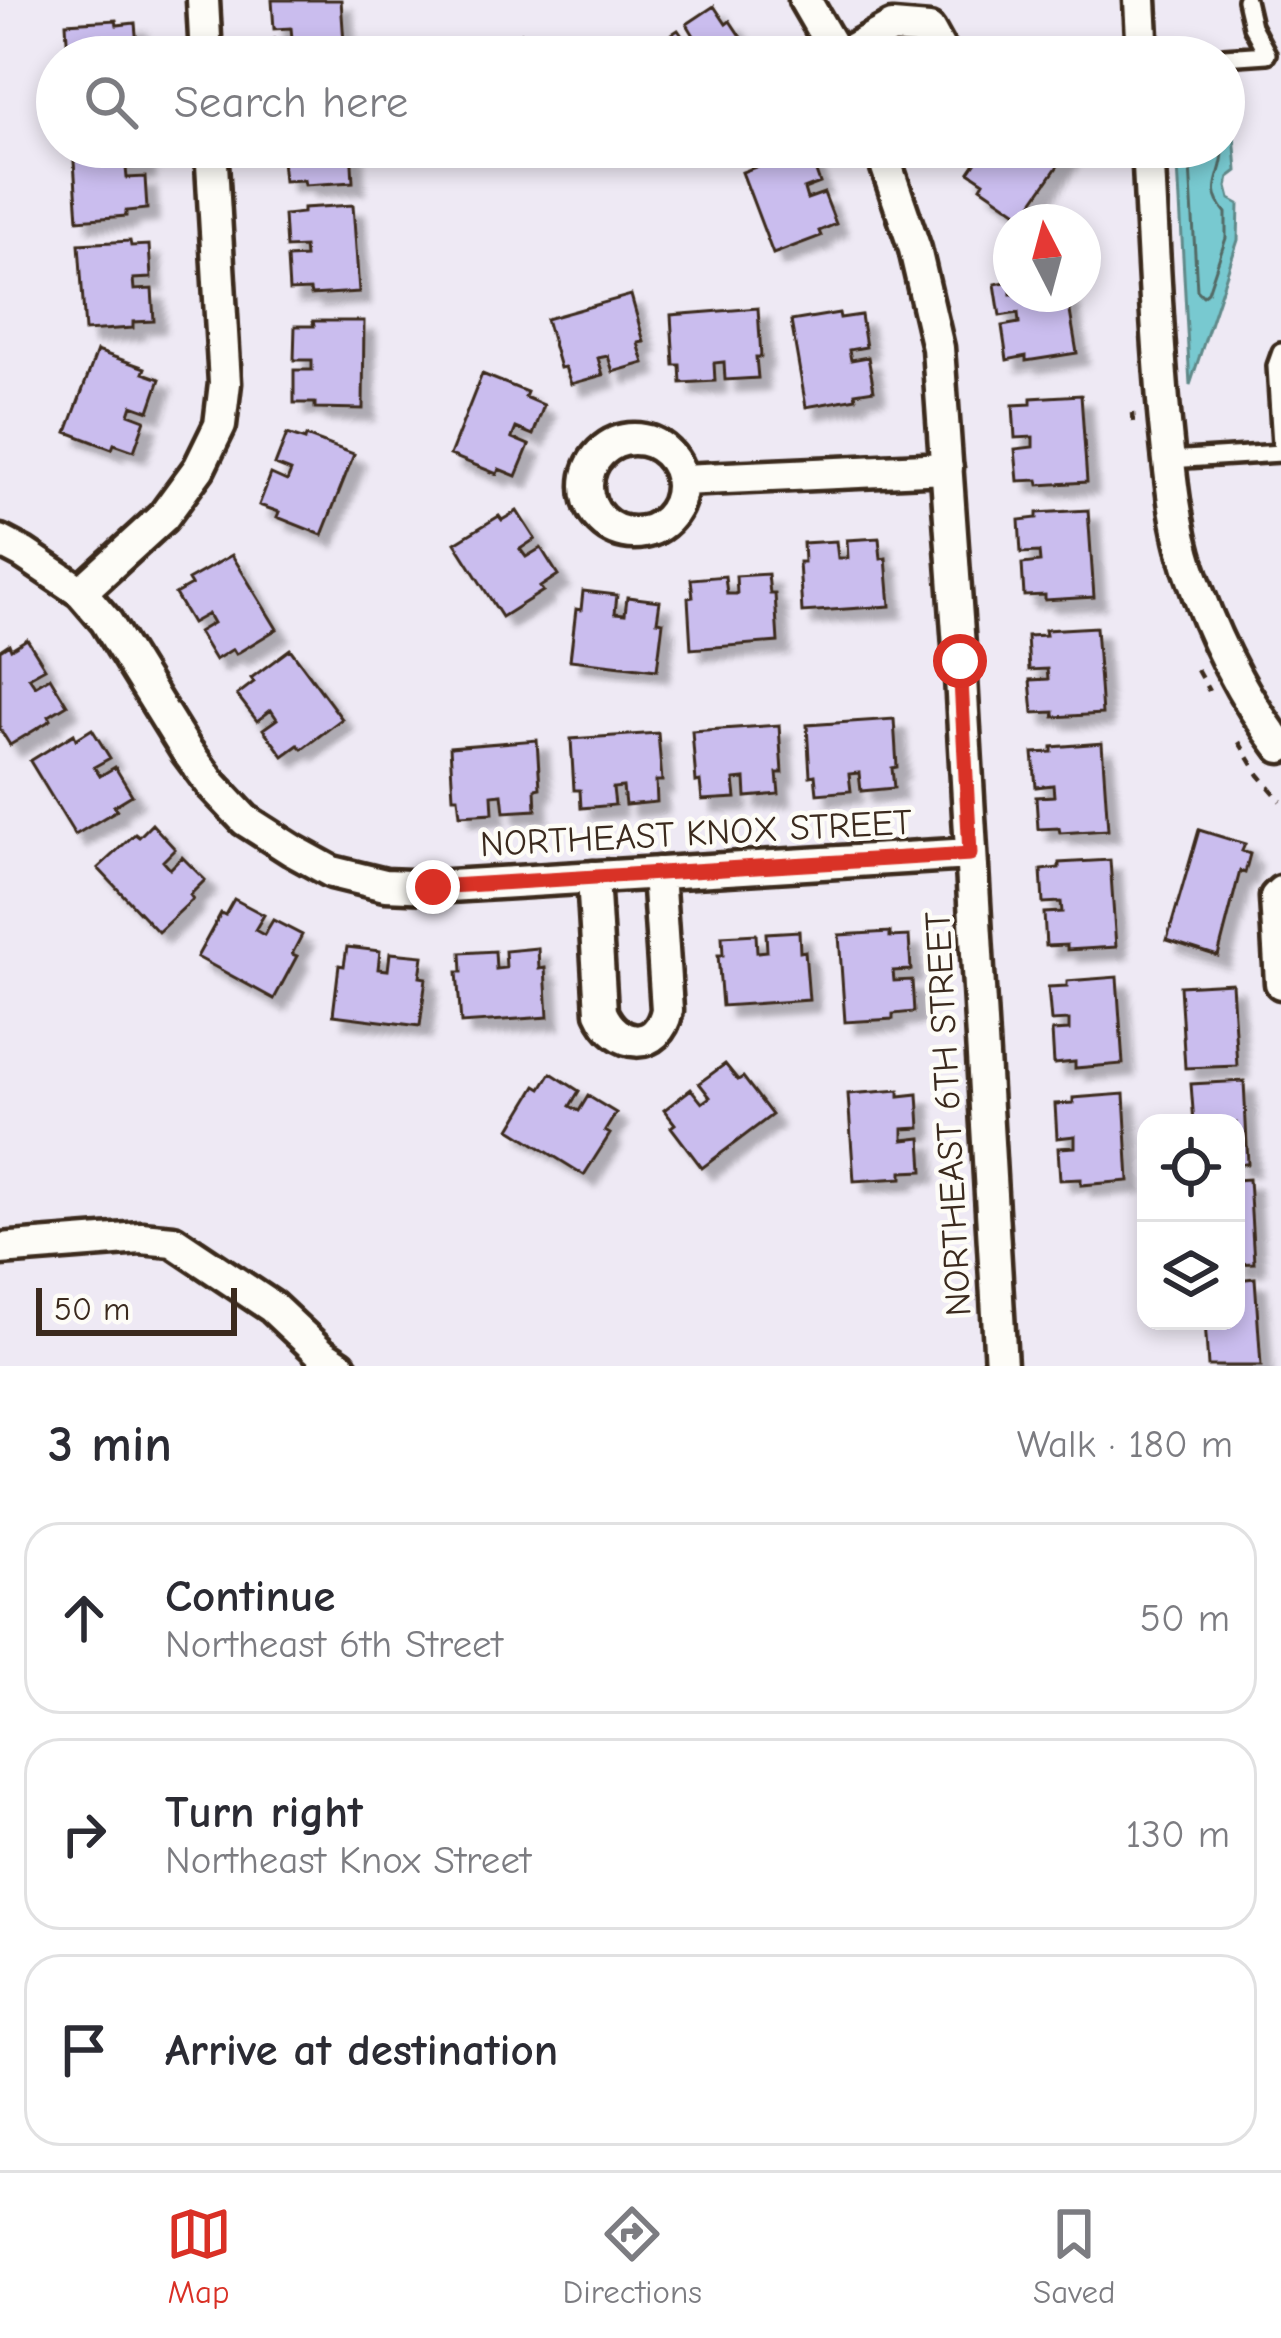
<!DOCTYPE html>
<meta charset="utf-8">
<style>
:root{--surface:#fff;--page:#f2f2f3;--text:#2b2b33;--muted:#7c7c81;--line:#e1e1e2;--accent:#d93025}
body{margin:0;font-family:"Comic Neue",sans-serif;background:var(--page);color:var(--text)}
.controls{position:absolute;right:36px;bottom:36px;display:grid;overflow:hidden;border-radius:24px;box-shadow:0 6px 18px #0003}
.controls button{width:108px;height:108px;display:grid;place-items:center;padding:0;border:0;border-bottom:3px solid var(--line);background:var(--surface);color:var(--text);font:60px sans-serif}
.compass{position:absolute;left:993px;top:204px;width:108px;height:108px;border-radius:50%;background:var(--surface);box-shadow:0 6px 18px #0003;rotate:354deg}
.scale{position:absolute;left:36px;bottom:30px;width:201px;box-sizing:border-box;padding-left:12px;border:6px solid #3b2a1e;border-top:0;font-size:33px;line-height:42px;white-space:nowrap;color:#3b2a1e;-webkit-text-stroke:9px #fdfcf7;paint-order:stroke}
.stop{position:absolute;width:36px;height:36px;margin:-27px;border:9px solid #d93025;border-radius:50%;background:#fff}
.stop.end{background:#d93025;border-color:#fff;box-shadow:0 3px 12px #0008}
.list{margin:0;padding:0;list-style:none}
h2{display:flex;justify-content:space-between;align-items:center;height:156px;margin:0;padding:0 48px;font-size:51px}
h2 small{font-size:39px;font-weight:400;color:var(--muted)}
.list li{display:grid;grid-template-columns:78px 1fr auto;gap:36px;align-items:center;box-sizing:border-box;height:192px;margin:0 24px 24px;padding:0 24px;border:3px solid var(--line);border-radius:36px}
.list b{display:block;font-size:45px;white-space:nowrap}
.list p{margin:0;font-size:39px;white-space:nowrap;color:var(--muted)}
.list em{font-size:39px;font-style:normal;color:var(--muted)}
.icon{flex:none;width:66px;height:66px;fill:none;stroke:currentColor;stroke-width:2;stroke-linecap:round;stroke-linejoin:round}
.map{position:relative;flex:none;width:1281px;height:1366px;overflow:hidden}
.search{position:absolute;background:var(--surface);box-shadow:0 6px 18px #0003;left:36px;right:36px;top:36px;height:132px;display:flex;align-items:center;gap:30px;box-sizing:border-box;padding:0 42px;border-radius:66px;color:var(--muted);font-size:45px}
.sheet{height:804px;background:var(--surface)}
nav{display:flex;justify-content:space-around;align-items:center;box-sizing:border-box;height:168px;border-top:3px solid var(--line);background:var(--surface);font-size:33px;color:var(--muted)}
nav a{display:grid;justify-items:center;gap:6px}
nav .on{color:var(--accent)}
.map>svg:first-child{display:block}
.water{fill:#78c9d0;stroke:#608989;stroke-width:3}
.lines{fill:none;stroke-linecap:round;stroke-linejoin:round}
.shore{stroke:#536a65;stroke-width:3}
.building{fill:#cabdee;stroke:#3b2a1e;stroke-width:3;filter:url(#shadow)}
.service-casing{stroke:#3b2a1e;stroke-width:24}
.minor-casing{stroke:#3b2a1e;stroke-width:39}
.path{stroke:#3b2a1e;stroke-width:4.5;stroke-dasharray:9 9;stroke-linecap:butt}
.service{stroke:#fdfcf7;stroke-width:15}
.minor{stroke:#fdfcf7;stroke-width:30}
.route{stroke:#d93025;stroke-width:15}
.labels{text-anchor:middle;stroke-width:9;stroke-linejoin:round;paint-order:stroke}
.street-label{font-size:36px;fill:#3b2a1e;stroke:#fdfcf7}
</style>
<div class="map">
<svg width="1281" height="1366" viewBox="0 0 1281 1366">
<defs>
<filter id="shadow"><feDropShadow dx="11" dy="11" stdDeviation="3" flood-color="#0004"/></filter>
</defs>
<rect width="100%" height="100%" fill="#eee9f4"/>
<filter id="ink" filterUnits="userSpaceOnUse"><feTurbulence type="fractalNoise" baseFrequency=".00833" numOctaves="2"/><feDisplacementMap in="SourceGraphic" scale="24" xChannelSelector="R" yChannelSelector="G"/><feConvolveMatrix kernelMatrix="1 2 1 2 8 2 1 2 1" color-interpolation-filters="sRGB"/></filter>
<g filter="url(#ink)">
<path class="water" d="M1224 102 1233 122 1237 171 1229 177 1227 187 1230 199 1239 204 1238 240 1190 385 1177 147H1224Z"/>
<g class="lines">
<path class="shore" d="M1189 147 1197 290 1203 296 1208 292 1226 238V213C1203 186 1225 175 1223 147"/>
</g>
<path class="building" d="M272 0H341L345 57H276L275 39 292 38 291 28 274 29Z
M714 6 726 24 730 21 754 57H656L650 48 678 30 688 44 696 39 687 24Z
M116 20 117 25 135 23 138 57H68L66 23Z
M522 33 553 46 548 57H505L510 47 514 50Z
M73 147H143L144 167 126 168 127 178 145 177 147 209 126 211V216L78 220Z
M299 147H351L353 182 305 185 304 180 284 181 281 149Z
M986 147H992L1003 155 1008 147H1071L1023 216 981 187 984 182 969 172Z
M809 152 820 183 804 189 807 199 824 193 836 224 819 231 821 236 773 254 742 172 787 155 789 160Z
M353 205 359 292 311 295 310 290 289 291 287 258 305 257 304 247 286 248 284 215 303 213V208Z
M130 241 131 246 149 245 151 278 133 279 134 290 152 289 154 321 133 322V328L85 331 79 244Z
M1011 281V294H1067L1077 353 1026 361V356L1007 360 1002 326 1019 323 1018 313 1000 316 995 284Z
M631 295 644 342 638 343 644 363 613 372 608 356 598 358 603 375 571 384 565 367 560 368 546 319Z
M758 308 761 357H756L758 378 725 380 724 362 714 363 715 381 681 383 680 365H674L671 315Z
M839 313 840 318 861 315 866 347 849 350 851 360 868 357 874 390 855 393 856 398 806 407 791 321Z
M313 321H364L363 409 315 408V403H294V370H312V360H294L295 326H314Z
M97 351 145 368 143 373 160 379 149 411 132 405 129 414 145 420 134 451 114 444 112 449 67 432Z
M482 374 527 392 525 397 544 405 533 435 516 428 512 438 529 445 516 476 499 469 497 474 450 455Z
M1081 395 1087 482 1039 485 1038 480 1018 481 1015 449 1033 447V437L1015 438 1013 405 1031 404V398Z
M287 434 305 440 306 436 354 454 322 535 277 517 279 512 259 505 271 474 287 481 291 471 275 465Z
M1088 510 1094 597 1045 600V595L1024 596 1022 564 1040 562 1039 552 1021 553 1019 520 1037 518V513Z
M517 511 535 539 520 549 526 557 541 548 558 575 540 587 543 591 502 617 455 543 499 516 502 520Z
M879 538 881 559 886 558 890 606 802 612 799 562H804L803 543 836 541 838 558H848L847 540Z
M232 555 277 629 236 654 233 649 215 660 198 632 213 623 208 614 192 623 175 594 191 585 188 580Z
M768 574 770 594H775L778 642 691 649 688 598 693 597 691 579 725 576 727 594H737L736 576Z
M583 591 617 595 615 613 625 614 627 597 660 601 657 621 663 622 657 670 570 660 576 609 581 610Z
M1096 627 1102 714 1054 717V712L1033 713 1030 680 1048 679 1047 669 1029 670 1027 636 1046 635 1045 630Z
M27 639 45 668 29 677 35 686 50 677 67 705 49 716 51 720 10 745 0 729V650L9 644 11 649Z
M290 649 342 719 302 749 298 745 283 756 263 729 277 719 271 710 257 721 237 695 254 682 251 678Z
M894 719 897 767 892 768 894 788 861 791 859 773 849 774 851 791 817 794 815 775 810 776 807 725Z
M779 725 782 773H777L779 794 746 797 745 779 734 780 736 798 702 800 700 781 696 782 692 731Z
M92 729 110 758 94 767 100 776 115 767 132 795 114 806 117 810 75 835 30 761 74 734 76 739Z
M658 733 662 781H656L657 802 625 805 623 787 613 788 615 805 581 808 580 790H574L571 739Z
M537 740 540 788 535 789 536 810 504 812 502 794 492 795 493 813 460 815 458 797H453L450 747Z
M1102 743 1108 830 1060 833 1059 828 1038 829 1036 797 1054 796 1053 785 1036 787 1033 753 1052 752V747Z
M152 824 175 849 163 861 170 869 182 857 205 880 190 895 193 899 158 932 98 868 135 834 139 837Z
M1199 830 1245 844 1242 851 1250 854 1245 873 1240 871 1218 956 1167 940Z
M1110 860 1116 947 1067 950V945L1046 946 1044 913 1062 912 1061 902 1043 903 1041 870 1059 868V863Z
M234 899 264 915 255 930 264 935 273 920 302 935 292 954 297 956 274 999 197 957 221 913 225 915Z
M799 931 800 952 805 951 809 1000 722 1006 718 955H723L722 936 756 934 757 952 767 951 766 933Z
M890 932V937L909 936 911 970 893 971 894 981 912 980 914 1012 893 1014V1019L845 1022 839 935Z
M347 947 380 951 378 969 388 970 390 953 423 956 420 977 426 978 420 1026 333 1015 339 965 344 966Z
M538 948 539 969 545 968 548 1017 461 1023 457 972H462L461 953 495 951 496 969 506 968 505 951Z
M1117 977 1123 1064 1075 1068V1062L1054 1064 1052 1031 1069 1030V1020L1051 1021 1048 987 1067 986V981Z
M1232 983 1237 1066 1185 1068 1180 986Z
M725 1064 738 1080 743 1077 772 1115 702 1168 671 1127 675 1124 664 1110 691 1089 702 1103 710 1097 699 1083Z
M551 1073 579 1091 570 1106 579 1111 588 1096 616 1113 605 1131 610 1134 584 1175 510 1129 536 1086 541 1089Z
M1244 1081 1248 1164H1236V1123H1194L1191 1084Z
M899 1090V1096L918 1094 920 1128 903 1129V1140L921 1138 923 1171 902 1172V1178L854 1181 848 1094Z
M1124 1094 1129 1181 1081 1185V1179L1060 1180 1058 1148 1075 1147V1136L1057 1138 1055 1104 1073 1103V1098Z
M1249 1179 1254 1263 1236 1264V1180Z
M1255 1278 1261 1366H1208L1205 1321H1236V1280Z"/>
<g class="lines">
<g class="service-casing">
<path id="service" d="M1224 57 1267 54 1252 26 1246 0
M1281 352 1276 366 1281 444
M1169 460 1281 453"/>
</g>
<g class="minor-casing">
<path id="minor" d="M203 0 206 57
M805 0 838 57
M1140 0 1143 57
M838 57 892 27 929 30 944 57
M880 147 915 249 938 348 960 661 1001 1366
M1148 147C1153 239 1156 331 1165 423 1170 470 1174 522 1189 568 1210 630 1241 695 1281 747
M587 486a47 47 0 1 1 94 0a47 47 0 1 1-94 0Z
M681 480 947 468
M0 541 23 553 81 592 106 621 186 750 212 785 245 820 292 850 332 872 385 885 433 887 970 854
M81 592 163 517 199 468 220 425 225 383 211 147
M593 877 601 1012C617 1049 658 1052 667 1010L658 873
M1281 892 1276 897 1281 983
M0 1249 141 1238 173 1241 272 1307 322 1354 340 1366"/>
</g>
<path class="path" d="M1133 413 1134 428
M1197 670 1209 691
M1239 742 1259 775 1281 801"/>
<use href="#service" class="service"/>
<use href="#minor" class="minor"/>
</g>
</g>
<g class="lines" filter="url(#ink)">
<path class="route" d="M433 887 970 854 960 661"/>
</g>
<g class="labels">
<g class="street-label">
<text transform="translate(696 832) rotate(-3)" y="13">NORTHEAST KNOX STREET</text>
<text transform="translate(947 1114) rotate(-93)" y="13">NORTHEAST 6TH STREET</text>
</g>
</g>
</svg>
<div class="controls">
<button><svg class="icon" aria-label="locate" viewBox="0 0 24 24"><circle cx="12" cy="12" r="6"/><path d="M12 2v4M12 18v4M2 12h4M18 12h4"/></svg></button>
<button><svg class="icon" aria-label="layers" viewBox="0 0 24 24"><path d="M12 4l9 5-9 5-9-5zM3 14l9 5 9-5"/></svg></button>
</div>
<svg class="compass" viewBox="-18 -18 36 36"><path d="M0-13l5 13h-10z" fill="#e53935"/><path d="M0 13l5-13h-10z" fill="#7c7c81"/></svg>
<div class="scale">50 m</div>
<div class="stop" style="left:960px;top:661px"></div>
<div class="stop end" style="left:433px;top:887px"></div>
<div class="search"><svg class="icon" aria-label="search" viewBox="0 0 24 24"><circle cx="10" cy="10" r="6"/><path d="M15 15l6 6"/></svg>Search here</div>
</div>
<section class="sheet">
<h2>3 min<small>Walk · 180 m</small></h2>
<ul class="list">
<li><svg class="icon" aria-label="ahead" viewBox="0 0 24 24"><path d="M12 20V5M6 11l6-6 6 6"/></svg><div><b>Continue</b><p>Northeast 6th Street</p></div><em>50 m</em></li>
<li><svg class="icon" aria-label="right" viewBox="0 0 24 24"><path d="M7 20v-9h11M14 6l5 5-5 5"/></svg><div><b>Turn right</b><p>Northeast Knox Street</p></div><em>130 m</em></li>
<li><svg class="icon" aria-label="arrive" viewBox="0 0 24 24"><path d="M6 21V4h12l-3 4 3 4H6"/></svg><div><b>Arrive at destination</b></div></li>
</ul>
</section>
<nav>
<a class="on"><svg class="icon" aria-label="map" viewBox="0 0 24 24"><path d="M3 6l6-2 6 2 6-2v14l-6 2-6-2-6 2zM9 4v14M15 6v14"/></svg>Map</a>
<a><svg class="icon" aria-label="directions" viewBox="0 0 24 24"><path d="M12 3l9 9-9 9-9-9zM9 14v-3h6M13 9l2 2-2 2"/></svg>Directions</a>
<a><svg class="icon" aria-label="saved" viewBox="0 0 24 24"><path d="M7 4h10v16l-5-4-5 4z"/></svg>Saved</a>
</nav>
